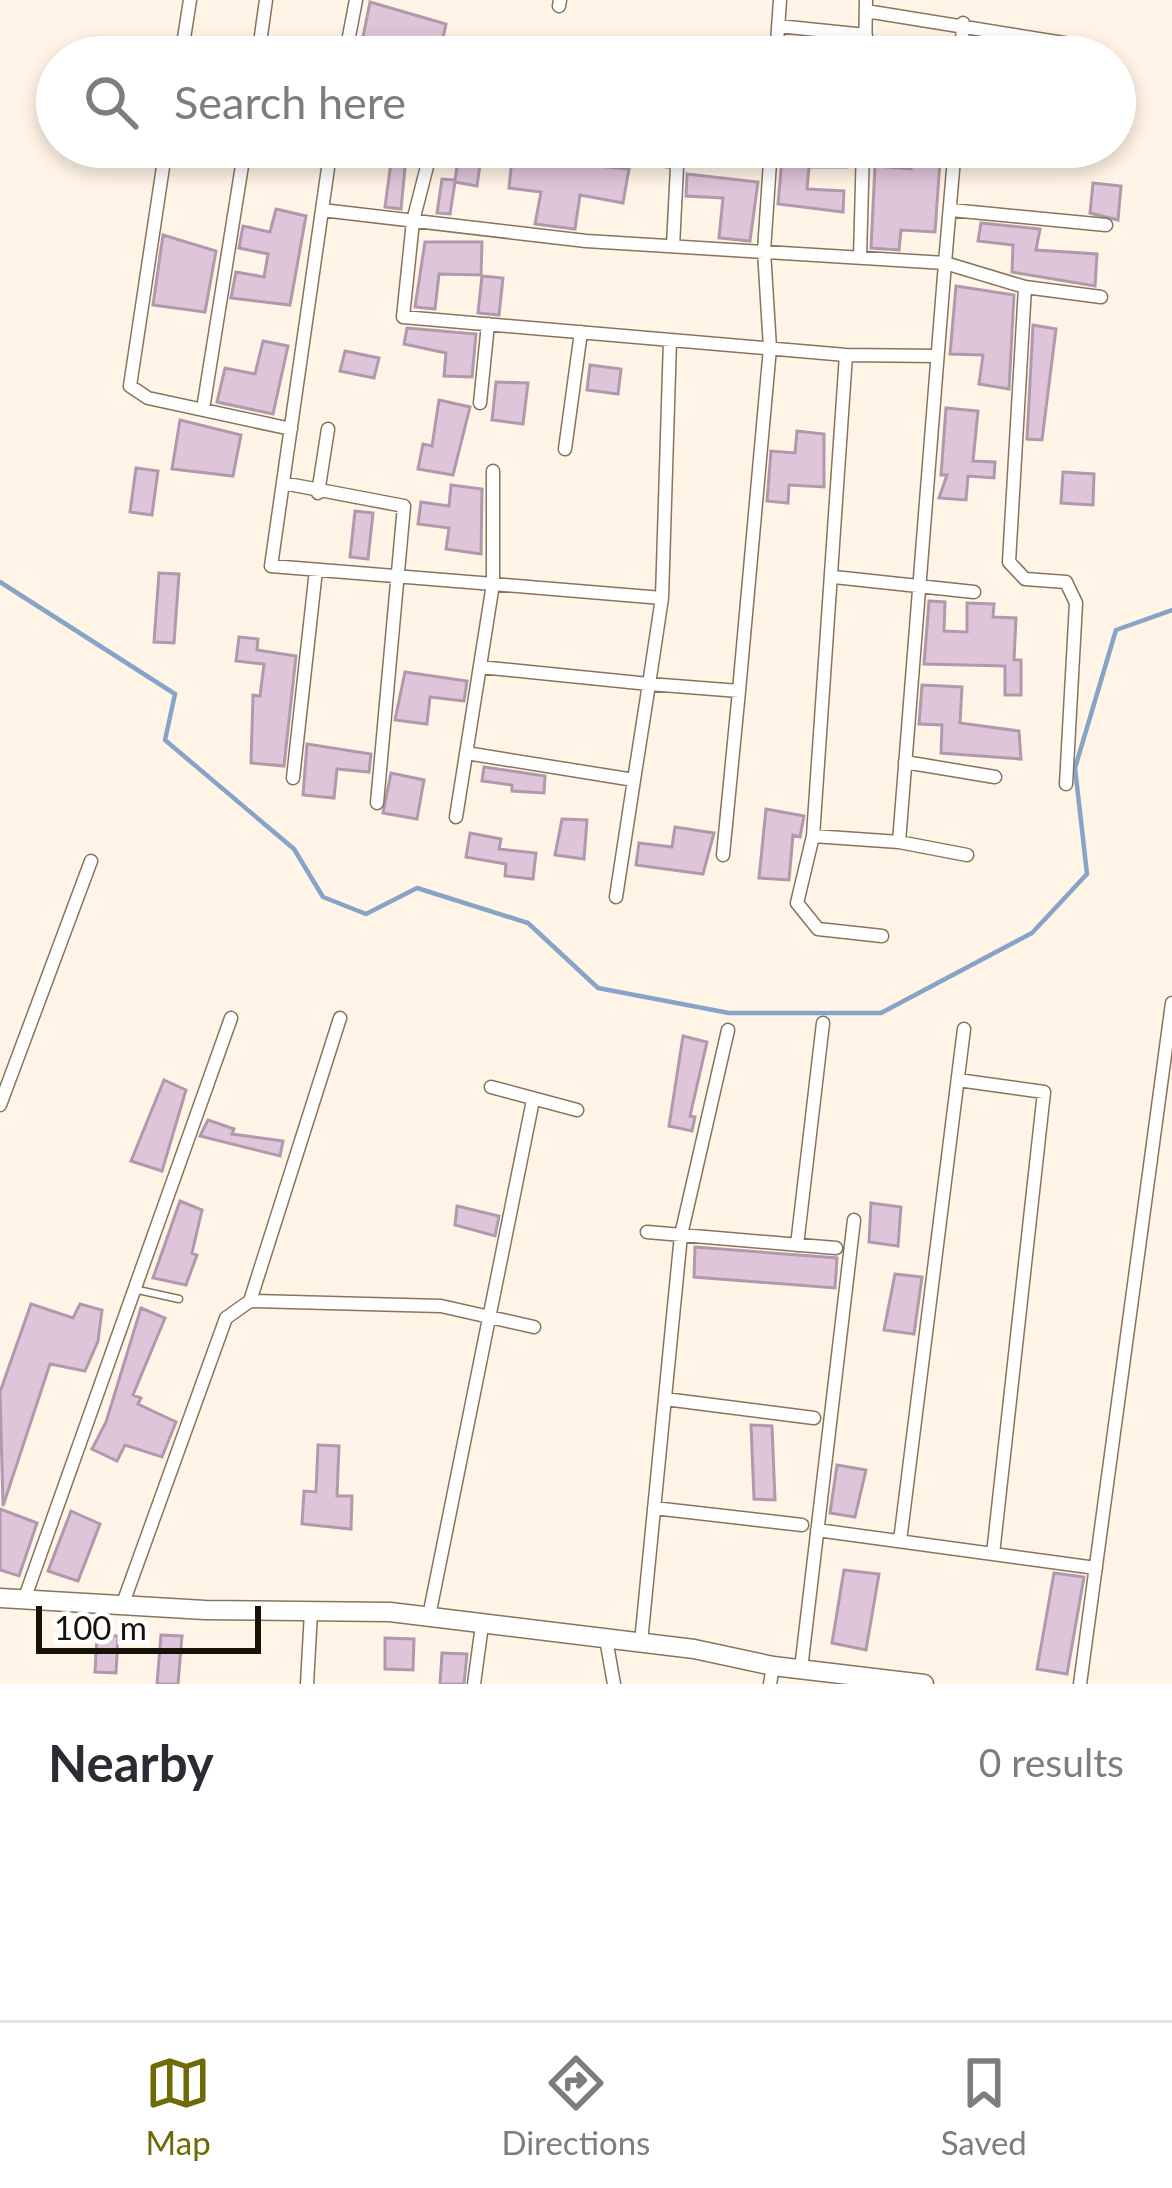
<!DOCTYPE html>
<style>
:root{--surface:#fff;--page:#f7f7f7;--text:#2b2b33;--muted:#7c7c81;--line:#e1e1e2;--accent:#6e6a06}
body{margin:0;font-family:Lato,sans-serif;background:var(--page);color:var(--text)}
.scale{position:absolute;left:36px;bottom:30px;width:225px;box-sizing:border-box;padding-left:12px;border:6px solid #171108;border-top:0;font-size:33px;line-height:42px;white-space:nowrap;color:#171108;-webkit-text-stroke:9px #fff;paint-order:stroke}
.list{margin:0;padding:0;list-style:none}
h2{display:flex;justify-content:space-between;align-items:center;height:156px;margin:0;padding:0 48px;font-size:51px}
h2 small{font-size:39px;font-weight:400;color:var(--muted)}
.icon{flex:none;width:66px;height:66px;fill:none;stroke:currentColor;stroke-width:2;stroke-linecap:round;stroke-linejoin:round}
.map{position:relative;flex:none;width:1172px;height:1684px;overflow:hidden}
.search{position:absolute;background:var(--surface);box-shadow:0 6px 18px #0003;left:36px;right:36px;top:36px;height:132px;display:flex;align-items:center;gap:30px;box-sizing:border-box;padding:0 42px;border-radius:66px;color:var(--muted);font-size:45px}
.sheet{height:336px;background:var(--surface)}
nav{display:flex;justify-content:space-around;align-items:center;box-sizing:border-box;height:168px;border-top:3px solid var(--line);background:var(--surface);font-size:33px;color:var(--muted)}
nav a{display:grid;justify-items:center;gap:6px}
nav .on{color:var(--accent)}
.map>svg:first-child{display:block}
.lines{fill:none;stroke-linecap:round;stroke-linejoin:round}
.stream{stroke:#85a4c8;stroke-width:4.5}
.building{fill:#dec5d9;stroke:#b199ad;stroke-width:3}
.lane-casing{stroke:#85755e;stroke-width:9}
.street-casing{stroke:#85755e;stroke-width:15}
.secondary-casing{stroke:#85755e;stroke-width:21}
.lane{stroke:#fff;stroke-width:6}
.street{stroke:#fff;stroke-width:12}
.secondary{stroke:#fff;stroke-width:18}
</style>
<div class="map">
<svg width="1172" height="1684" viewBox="0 0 1172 1684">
<rect width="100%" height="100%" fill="#fff4e5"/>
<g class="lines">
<path class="stream" d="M0 582 175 694 165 740 294 849 323 897 366 914 417 888 528 923 598 988 729 1013H881L1032 933 1087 874 1075 768 1116 630 1172 610"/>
</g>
<path class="building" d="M370 2 446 24 441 47 437 52 395 43 392 57H359Z
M393 147H407L401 209 385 207Z
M460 147 482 150 477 186 455 182 450 214 437 213 442 179 455 180Z
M783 147H847V167H809L807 189 844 191 843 212 778 204Z
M913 147H941L935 232 901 230 899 250 871 248 875 166 911 169Z
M512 158 629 169 623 203 580 195 575 229 535 224 541 192 509 188Z
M687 174 758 182 750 241 719 238 723 198 686 196Z
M1093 183 1121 186 1118 220 1090 213Z
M276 209 306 216 290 305 231 298 236 272 264 277 268 254 239 248 243 226 270 232Z
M981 223 1040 229 1036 250 1097 254 1095 286 1012 272 1013 245 978 241Z
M163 235 216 251 205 312 153 305Z
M425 242H482L481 275 439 274 435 309 415 307Z
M482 276 503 278 499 315 478 313Z
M956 286 1014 295 1009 389 979 384 983 355 950 354Z
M1033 325 1056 329 1042 440 1027 439Z
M407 328 476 334 472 377 444 376 446 353 404 344Z
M263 341 288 346 273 414 217 402 225 368 255 374Z
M345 351 379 358 374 378 340 371Z
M590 365 621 369 618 394 587 390Z
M496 382 528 383 523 424 492 420Z
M439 400 470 407 453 475 418 469 423 444 432 446Z
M946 408 978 411 973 461 995 462 994 478 968 476 966 500 939 498 947 475H941Z
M180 420 241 435 233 476 172 469Z
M797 431 824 434V487L789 485 788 503 767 501 771 451 795 453Z
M136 468 158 471 152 515 130 512Z
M1063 472 1094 474 1093 505 1061 503Z
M451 485 482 489 481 554 446 549 449 528 418 524 421 502 449 506Z
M355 511 373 513 368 559 350 557Z
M159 573 179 574 174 643 154 642Z
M929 601 945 602 944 631 967 632V603L994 604 993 617 1016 618 1014 660H1021V695H1005V666L924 664Z
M239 637 258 639 257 650 296 656 284 766 251 763 253 695 260 696 264 664 236 661Z
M405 672 467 681 464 701 430 697 427 724 395 720Z
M922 685 962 687 960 723 1019 731 1021 759 941 753 942 725 919 724Z
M307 744 371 754 369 772 337 769 334 798 303 795Z
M484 767 545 776 544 793 512 791V785L482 781Z
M391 773 424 780 417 819 383 813Z
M766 809 804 816 800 837 793 835 789 880 759 878Z
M562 819 587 820 584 859 555 855Z
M675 827 714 833 703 874 636 865 639 843 672 847Z
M470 833 501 839 499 849 536 853 533 879 505 876 506 864 466 857Z
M683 1036 707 1042 690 1116 695 1117 692 1131 669 1126Z
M164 1080 186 1090 162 1171 131 1161Z
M208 1120 234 1129 232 1134 283 1141 280 1156 200 1136Z
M180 1201 202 1210 192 1253 197 1255 186 1285 153 1278Z
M871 1203 901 1207 898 1246 869 1242Z
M457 1206 499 1216 495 1236 455 1225Z
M695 1247 837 1258 835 1288 694 1277Z
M895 1274 922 1277 914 1334 884 1330Z
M31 1304 73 1318 80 1304 102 1310 98 1341 85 1371 50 1364 3 1506 0 1392Z
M141 1308 165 1318 133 1395 141 1398 138 1404 176 1422 162 1457 125 1445 117 1461 92 1449 106 1422Z
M751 1425 772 1426 775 1500 754 1499Z
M318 1445 339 1446 337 1496H352L351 1529 302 1524 304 1491 316 1492Z
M837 1465 866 1470 855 1517 830 1513Z
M0 1509 37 1523 19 1576 0 1570Z
M71 1511 100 1524 78 1581 48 1571Z
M844 1570 879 1574 866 1650 832 1643Z
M1054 1573 1084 1577 1067 1674 1037 1669Z
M97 1635 118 1636 116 1673 95 1672Z
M161 1635 182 1636 178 1684H157Z
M385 1638 414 1639 413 1670 385 1669Z
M442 1653 467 1654 464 1684H440Z"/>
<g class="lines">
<g class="lane-casing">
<path id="lane" d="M138 1290 179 1299"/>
</g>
<g class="street-casing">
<path id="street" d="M559 6 560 0
M866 11 1076 45
M778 26 866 35
M181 57 190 0
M258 57 266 0
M345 57 356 0
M446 57 455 47 552 57
M776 57 780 0
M865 57 866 0
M961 57 963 23
M166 147 130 386 148 398 291 429
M331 147 322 210 586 241 945 263 899 842
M432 147 413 221 403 317 846 355 937 356
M555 147 677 162
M955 147 945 263 1025 287 1101 297
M322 210 271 566 493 584 456 817
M951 210 1106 225
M673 246 678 147
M860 258 863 147
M1025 287 1009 562 1025 579 1066 582 1076 603 1066 784
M846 355 813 836 797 903 818 929 882 936
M480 403 488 324
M203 409 245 147
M565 449 581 332
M493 471V584L662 598
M283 483 404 506 377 803
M318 493 328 429
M834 577 974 592
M480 667 649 684 662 598 670 340
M466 753 634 780 649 684 739 691 770 348 764 251 771 147
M905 762 995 777
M293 778 316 570
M813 836 899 842 967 855
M723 855 739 691
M616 897 634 780
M958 1080 1044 1092 993 1554
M491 1087 577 1110
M0 1105 91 861
M647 1232 836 1248
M797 1245 823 1023
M250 1301 441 1306 534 1327
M665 1399 814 1418
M654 1508 802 1525
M817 1530 1096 1568
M900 1541 964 1029
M24 1600 231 1018
M122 1606 226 1318 250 1301 340 1018
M429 1616 533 1100
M606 1639 614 1684
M641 1642 681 1235 728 1030
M801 1669 854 1220
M307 1684 311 1612
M474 1684 482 1625
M770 1684 773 1666
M1080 1684 1172 1003"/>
</g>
<g class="secondary-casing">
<path id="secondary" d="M0 1598 205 1610 390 1612 694 1649 773 1666 924 1684"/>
</g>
<use href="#lane" class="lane"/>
<use href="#street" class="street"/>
<use href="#secondary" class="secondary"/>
</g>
</svg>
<div class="scale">100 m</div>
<div class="search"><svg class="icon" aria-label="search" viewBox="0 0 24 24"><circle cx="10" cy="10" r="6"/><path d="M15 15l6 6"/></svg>Search here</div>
</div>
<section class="sheet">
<h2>Nearby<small>0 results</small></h2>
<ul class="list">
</ul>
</section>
<nav>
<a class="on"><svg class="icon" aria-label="map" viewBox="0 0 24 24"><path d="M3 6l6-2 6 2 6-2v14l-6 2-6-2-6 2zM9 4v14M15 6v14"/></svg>Map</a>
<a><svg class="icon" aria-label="directions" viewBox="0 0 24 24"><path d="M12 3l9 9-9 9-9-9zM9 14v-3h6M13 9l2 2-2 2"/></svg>Directions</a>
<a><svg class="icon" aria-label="saved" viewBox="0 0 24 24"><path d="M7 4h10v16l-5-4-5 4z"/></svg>Saved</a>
</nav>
